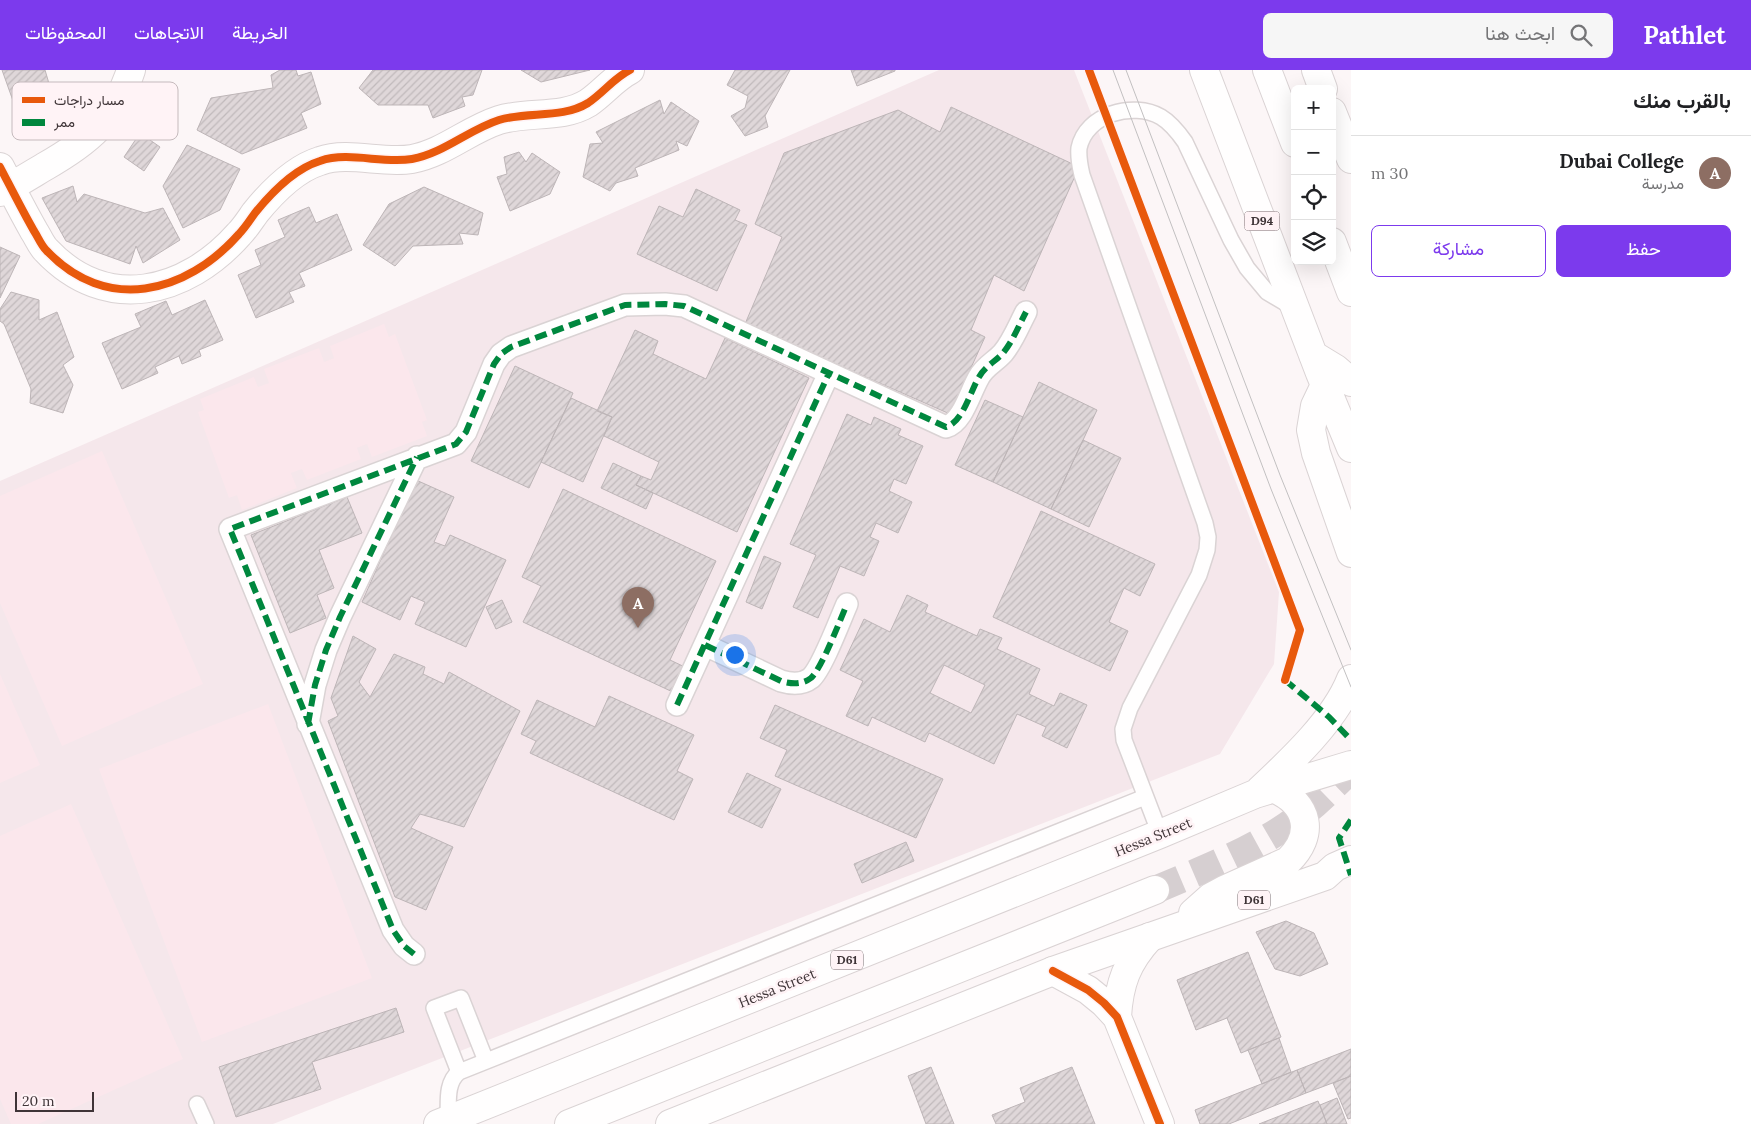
<!DOCTYPE html>
<html lang="ar">
<meta charset="utf-8">
<style>
:root{--surface:#fff;--page:#f6f6f6;--text:#202124;--muted:#757577;--line:#e0e0e0;--accent:#7c3aed}
body{margin:0;font-family:Lora,Vazirmatn,serif;background:var(--page);color:var(--text);direction:rtl}
.controls{position:absolute;right:15px;top:15px;display:grid;overflow:hidden;border-radius:8px;box-shadow:0 5px 20px #0002}
.controls button{width:45px;height:45px;display:grid;place-items:center;padding:0;border:0;border-bottom:1px solid var(--line);background:var(--surface);color:var(--text);font:25px sans-serif}
.scale{position:absolute;left:15px;bottom:12px;width:79px;box-sizing:border-box;padding-left:5px;border:2px solid #3f3437;border-top:0;font-size:14px;line-height:18px;white-space:nowrap;color:#3f3437;-webkit-text-stroke:4px #fff3f6;paint-order:stroke}
.you{position:absolute;left:734px;top:584px;width:18px;height:18px;margin:-12px;border:4px solid #fff;border-radius:50%;background:#1a73e8;box-shadow:0 0 0 8px #1a73e833}
.badge{display:grid;place-items:center;width:32px;height:32px;border-radius:50%;background:var(--accent);color:#fff;font-size:16px;font-weight:700}
.pin{position:absolute;translate:-50% -41px;filter:drop-shadow(0 1px 2px #0008)}
.pin::after{content:'';position:absolute;top:26px;width:18px;height:15px;background:inherit;clip-path:polygon(0 0,100% 0,50% 100%)}
.list{margin:0;padding:0;list-style:none}
h2{display:flex;justify-content:space-between;align-items:center;height:65px;margin:0;padding:0 20px;font-size:21px}
h2 small{font-size:16px;font-weight:400;color:var(--muted)}
.list li{display:grid;grid-template-columns:32px 1fr auto;gap:15px;align-items:center;box-sizing:border-box;height:75px;padding:0 20px;border-top:1px solid var(--line)}
.list b{display:block;font-size:19px;white-space:nowrap}
.list p{margin:0;font-size:16px;white-space:nowrap;color:var(--muted)}
.list em{font-size:16px;font-style:normal;color:var(--muted)}
.actions{display:flex;gap:10px;padding:15px 20px}
.actions a{flex:1;padding:11px 0;border:1px solid var(--accent);border-radius:8px;text-align:center;font-size:18px;color:var(--accent)}
.actions .main{background:var(--accent);color:#fff}
.icon{flex:none;width:28px;height:28px;fill:none;stroke:currentColor;stroke-width:2;stroke-linecap:round;stroke-linejoin:round}
.map{position:relative;flex:none;width:1351px;height:1054px;overflow:hidden;direction:ltr}
header{display:flex;align-items:center;gap:30px;box-sizing:border-box;height:70px;padding:0 25px;background:var(--accent);color:#fff}
header strong{font-size:24px}
nav{display:flex;gap:28px;margin-inline-start:auto;font-size:18px}
.search{width:350px;height:45px;background:var(--page);display:flex;align-items:center;gap:12px;box-sizing:border-box;padding:0 18px;border-radius:8px;color:var(--muted);font-size:19px}
main{display:flex}
aside{flex:1;background:var(--surface)}
.map>svg:first-child{display:block}
.built{fill:#f5e7eb}
.grass{fill:#fbe7ec}
.building{fill:url(#building-hatch);stroke:#bdb5b7;fill-rule:evenodd}
.lines{fill:none;stroke-linecap:round;stroke-linejoin:round}
.primary-tunnel{stroke:#d6cfd1;stroke-width:28;stroke-dasharray:28 14;stroke-linecap:butt}
.service-casing{stroke:#dad3d4;stroke-width:18}
.pedestrian-casing{stroke:#dad3d4;stroke-width:24}
.minor-casing{stroke:#dad3d4;stroke-width:30}
.primary-casing{stroke:#dad3d4;stroke-width:30}
.service{stroke:#fffefe;stroke-width:15}
.pedestrian{stroke:#fffefe;stroke-width:21}
.minor{stroke:#fffefe;stroke-width:28}
.primary{stroke:#fffefe;stroke-width:28}
.tram{stroke:#c2c0c1;stroke-width:1}
.quiet{stroke:#00873e;stroke-width:6;stroke-dasharray:12 6;stroke-linecap:butt}
.cycleway-casing{stroke:#fff3f6;stroke-width:11}
.cycleway{stroke:#e8590c;stroke-width:8}
.labels{text-anchor:middle;stroke-width:5;stroke-linejoin:round;paint-order:stroke}
.shield{fill:#fff3f6;stroke:#796d70;stroke-width:1}
.shield-label{font-size:12px;font-weight:bold;fill:#3f3437}
.street-label{font-size:14px;fill:#3f3437;stroke:#fff3f6}
.key{fill:#fff3f6;stroke:#c5babd;stroke-width:1}
.key-label{font-size:14px;fill:#3f3437}
</style>
<header>
<strong>Pathlet</strong>
<div class="search"><svg class="icon" aria-label="search" viewBox="0 0 24 24"><circle cx="10" cy="10" r="6"/><path d="M15 15l6 6"/></svg>ابحث هنا</div>
<nav><a>الخريطة</a><a>الاتجاهات</a><a>المحفوظات</a></nav>
</header>
<main>
<aside>
<h2>بالقرب منك<small></small></h2>
<ul class="list">
<li><span class="badge" style="background:#8d6e63">A</span><div><b>Dubai College</b><p>مدرسة</p></div><em>30 m</em></li>
</ul>
<div class="actions"><a class="main">حفظ</a><a>مشاركة</a></div>
</aside>
<div class="map">
<svg width="1351" height="1054" viewBox="0 0 1351 1054">
<defs>
<pattern id="building-hatch" width="6" height="6" patternUnits="userSpaceOnUse" patternTransform="scale(1.25)"><rect width="6" height="6" fill="#dfd7d9"/><path d="M-1 1l2-2M0 6l6-6M5 7l2-2" fill="none" stroke="#c0b9bb"/></pattern>
</defs>
<rect width="100%" height="100%" fill="#fcf6f7"/>
<path class="built" d="M939 0H1074L1279 522 1274 594 1220 684 273 1054H0V411Z"/>
<path class="grass" d="M384 254 389 267 395 264 427 350 422 352 427 366 372 387 367 374 357 378 361 389 307 410 302 399 291 403 297 418 242 440 237 425 229 428 198 342 204 340 200 329 254 307 258 317 269 313 264 299 319 278 324 292 334 288 330 276Z
M102 381 203 614 62 676 0 533V426Z
M0 604 40 695 0 713Z
M268 634 372 908 202 972 99 699Z
M71 734 183 989 38 1054H11L0 1029V766Z"/>
<path class="building" d="M2 0H45L53 27 69 33 52 67 22 56Z
M280 0H296L298 6 311 2 321 34 301 43 307 58 242 84 197 60 211 28 273 18 271 5Z
M373 0H482L473 25 462 27 465 36 433 48 428 35H378L359 18Z
M521 0H590L541 12Z
M735 0H790L765 46 768 57 745 66 731 46 745 38 748 26 727 15Z
M851 0H895V1L857 16Z
M660 30 664 44 671 32 699 51 687 76 676 71 679 80 635 98 638 106 616 113 610 121 583 107 590 74 603 73 596 62Z
M951 37 1079 97 1024 221 994 205 971 260 985 267 950 344 745 254 782 167 755 154 784 83 898 40 940 62Z
M140 63 160 77 144 101 124 87Z
M187 75 240 99 220 140 183 158 163 116Z
M519 82 526 92 532 83 560 102 550 124 510 141 497 107 507 104 504 87Z
M73 116 77 132 84 124 145 143 163 138 180 170 143 193 136 176 130 194 66 171 42 128Z
M424 117 483 143 478 165 459 163 463 174 413 176 395 196 363 175 389 134Z
M696 119 740 140 735 150 747 155 717 221 637 184 659 136 683 147Z
M309 137 316 153 337 144 352 180 299 203 305 216 289 222 294 232 256 248 238 205 261 195 255 180 285 167 278 150Z
M0 177 20 186 0 228Z
M11 222 39 230V250L57 242 74 287 63 295 73 315 63 343 30 333 31 319 4 254 0 251V239Z
M205 230 223 270 199 280 201 286 182 294 179 286 155 297 158 303 122 319 102 273 141 257 135 244 166 231 172 245Z
M635 260 658 271 653 284 706 309 725 268 809 308 737 462 636 415 641 406 651 410 659 392 604 366 612 347 597 341Z
M515 296 573 323 529 418 471 391Z
M1039 312 1097 340 1051 439 993 412Z
M571 328 612 347 583 412 541 392Z
M985 330 1023 347 993 412 955 395Z
M847 344 871 355 874 347 901 359 898 365 923 376 906 414 894 409 889 421 912 432 898 463 876 453 870 467 879 471 864 506 840 496 818 548 793 537 816 485 790 474Z
M1083 370 1121 388 1089 457 1051 439Z
M613 393 641 406 636 415 653 423 646 439 601 418Z
M416 410 454 427 434 472 445 476 450 465 506 490 466 577 415 554 425 532 411 526 400 550 362 532Z
M563 419 716 491 670 590 689 599 677 624 523 552 541 516 522 507Z
M347 427 362 463 319 480 334 518 317 525 326 548 290 563 251 465Z
M1041 441 1155 494 1140 526 1124 518 1109 552 1128 561 1110 601 993 547Z
M764 486 781 493 762 539 746 532Z
M907 525 928 535 925 542 977 566 980 559 1002 568 997 579 1040 599 1029 624 1054 636 1060 623 1087 635 1067 678 1042 666 1046 657 1017 644 994 694 929 663 925 672 872 647 868 656 846 646 863 611 840 600 864 549 890 562ZM944 595 985 615 971 643 930 623Z
M502 530 512 552 496 559 486 537Z
M353 566 376 579 359 612 370 627 394 584 425 597 423 604 444 614 449 602 520 641 464 757 420 744 411 758 453 777 426 840 395 827 328 651 338 646 331 628Z
M609 626 694 665 677 701 693 709 674 750 530 683 536 671 521 664 537 630 595 657Z
M775 635 943 709 916 768 775 706 787 680 760 668Z
M747 703 781 719 762 758 728 742Z
M906 772 914 791 862 813 854 794Z
M1286 851 1314 863 1328 894 1300 906 1275 899 1256 862Z
M1248 882 1281 967 1241 983 1227 948 1196 960 1177 910Z
M396 938 404 962 312 992 321 1019 236 1047 219 997Z
M1279 968 1291 1002 1262 1014 1248 980Z
M1351 979V1006L1306 1023 1297 1000Z
M931 997 954 1054H926L908 1006Z
M1072 997 1095 1054H996L992 1045 1025 1032 1020 1018Z
M1297 1000 1306 1023 1229 1054H1200L1195 1040Z
M1351 1006V1048L1348 1049 1333 1013Z
M1337 1028 1347 1054H1327L1320 1035Z
M1318 1031 1327 1054H1259Z"/>
<g class="lines">
<path class="primary-tunnel" d="M1155 820C1218 793 1281 770 1330 720 1337 713 1345 706 1351 698"/>
<g class="service-casing">
<path id="service" d="M1160 764 1124 670 1123 659 1130 638 1199 505 1207 480 1208 467 1205 453C1165 337 1122 221 1082 105 1080 96 1078 88 1079 78 1086 44 1133 31 1161 47 1171 53 1178 62 1185 72L1231 170 1247 198 1267 222 1294 238
M459 1002 434 938 461 928 486 991
M197 1034 206 1054
M448 1050C449 1034 445 1013 459 1002L1145 727"/>
</g>
<g class="pedestrian-casing">
<path id="pedestrian" d="M705 575 781 611C791 614 802 615 811 608 822 598 840 550 847 534
M677 635 829 303
M308 654 315 615 326 580 340 547 417 387
M414 884 404 876 393 860 230 459 456 374 466 362 494 294 501 284 511 277 625 235 665 234 684 236 946 357C963 352 970 322 979 307 985 296 995 292 1003 283 1013 271 1019 255 1026 242"/>
</g>
<g class="minor-casing">
<path id="minor" d="M0 97C11 118 22 140 34 161 38 167 41 175 46 180 106 244 186 224 239 164 245 158 250 150 255 143 272 122 294 99 320 91 349 81 382 94 412 89 444 83 468 60 499 50 528 41 562 49 588 33 603 23 614 8 630 0
M0 122C15 115 29 106 44 97 88 72 115 50 131 0
M1053 901 1088 920 1104 933 1117 947 1160 1054
M1117 947C1119 913 1127 892 1150 867"/>
</g>
<g class="primary-casing">
<path id="primary" d="M1204 0 1320 303 1351 378
M1267 0 1295 73
M1316 0 1323 19
M1332 42 1351 89
M1332 172 1351 222
M1313 285 1336 299 1351 312
M1325 315 1315 336 1311 360 1316 383 1351 483
M1260 720C1291 691 1335 650 1351 609
M1193 843 1211 827 1224 820 1288 791C1315 765 1309 734 1275 719
M438 1054 1160 764 1255 724 1351 695
M569 1054 1155 820
M670 1054 1053 901 1325 806 1335 797 1351 790"/>
</g>
<use href="#service" class="service"/>
<use href="#pedestrian" class="pedestrian"/>
<use href="#minor" class="minor"/>
<use href="#primary" class="primary"/>
<path class="tram" d="M1113 0 1271 419 1351 617
M1126 0 1280 405 1351 580"/>
<path class="quiet" d="M705 575 781 611C791 614 802 615 811 608 822 598 840 550 847 534
M1285 610 1329 647 1351 670
M677 635 829 303
M308 654 315 615 326 580 340 547 417 387
M1351 750 1339 768 1351 805
M414 884 404 876 393 860 230 459 456 374 466 362 494 294 501 284 511 277 625 235 665 234 684 236 946 357C963 352 970 322 979 307 985 296 995 292 1003 283 1013 271 1019 255 1026 242"/>
<g class="cycleway-casing">
<path id="cycleway" d="M1089 0 1300 560 1285 610
M0 97C11 118 22 140 34 161 38 167 41 175 46 180 106 244 186 224 239 164 245 158 250 150 255 143 272 122 294 99 320 91 349 81 382 94 412 89 444 83 468 60 499 50 528 41 562 49 588 33 603 23 614 8 630 0
M1053 901 1088 920 1104 933 1117 947 1160 1054"/>
</g>
<use href="#cycleway" class="cycleway"/>
</g>
<g class="labels">
<g class="shield">
<rect x="1244.5" y="141.5" width="35" height="19" rx="4"/>
<rect x="1238" y="820.5" width="32" height="19" rx="4"/>
<rect x="831" y="880.5" width="32" height="19" rx="4"/>
</g>
<g class="shield-label">
<text x="1262" y="155">D94</text>
<text x="1254" y="834">D61</text>
<text x="847" y="894">D61</text>
</g>
<g class="street-label">
<text transform="translate(1153 767) rotate(-22)" y="5">Hessa Street</text>
<text transform="translate(777 918) rotate(-22)" y="5">Hessa Street</text>
</g>
</g>
<rect x="12" y="12" width="166" height="58" rx="8" class="key"/>
<rect x="22" y="27" width="23" height="6" fill="#e8590c"/>
<rect x="22" y="49" width="23" height="7" fill="#00873e"/>
<g class="key-label">
<text x="54" y="35">مسار دراجات</text>
<text x="54" y="57">ممر</text>
</g>
</svg>
<div class="controls">
<button>+</button>
<button>−</button>
<button><svg class="icon" aria-label="locate" viewBox="0 0 24 24"><circle cx="12" cy="12" r="6"/><path d="M12 2v4M12 18v4M2 12h4M18 12h4"/></svg></button>
<button><svg class="icon" aria-label="layers" viewBox="0 0 24 24"><path d="M12 4l9 5-9 5-9-5zM3 14l9 5 9-5"/></svg></button>
</div>
<div class="scale">20 m</div>
<div class="you"></div>
<div class="pin badge" style="left:638px;top:558px;background:#8d6e63">A</div>
</div>
</main>
